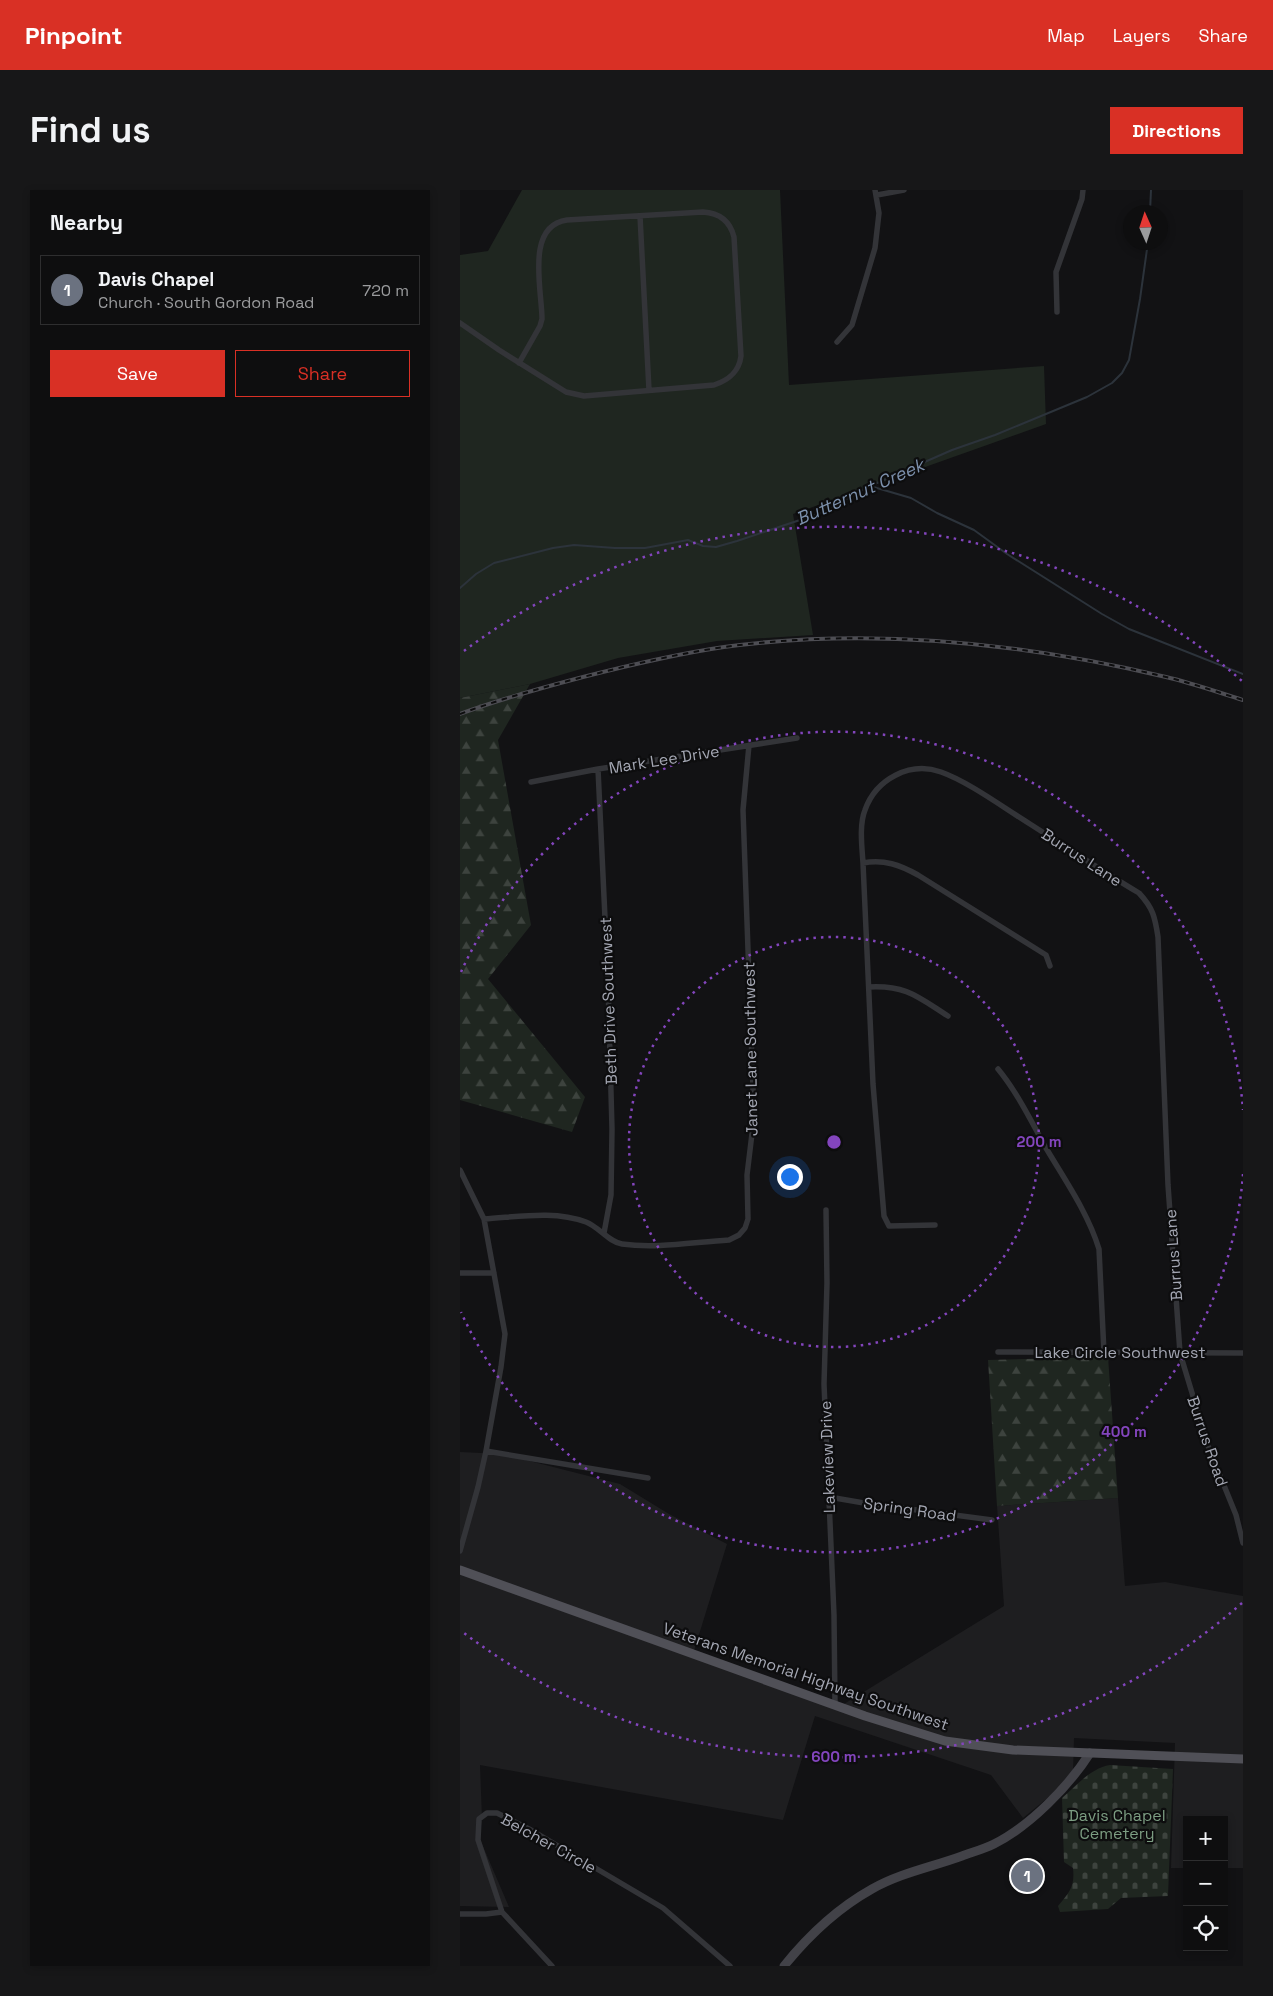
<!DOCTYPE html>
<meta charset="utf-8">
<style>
:root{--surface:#0e0e0f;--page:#171718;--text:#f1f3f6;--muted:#9b9c9e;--line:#2e2e2f;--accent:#d93025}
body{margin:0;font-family:"Space Grotesk",sans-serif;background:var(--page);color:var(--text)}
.controls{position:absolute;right:15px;bottom:15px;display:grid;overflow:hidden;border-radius:0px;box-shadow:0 2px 8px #0003}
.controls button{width:45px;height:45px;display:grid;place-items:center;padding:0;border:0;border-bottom:1px solid var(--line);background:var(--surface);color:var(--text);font:25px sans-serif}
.compass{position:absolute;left:663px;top:15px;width:45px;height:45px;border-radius:50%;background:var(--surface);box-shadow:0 2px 8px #0003;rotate:357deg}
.you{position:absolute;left:329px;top:986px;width:18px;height:18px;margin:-12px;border:4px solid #fff;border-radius:50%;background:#1a73e8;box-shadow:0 0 0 8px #1a73e833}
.badge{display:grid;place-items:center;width:32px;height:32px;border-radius:50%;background:var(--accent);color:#fff;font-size:16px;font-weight:700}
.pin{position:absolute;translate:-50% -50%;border:2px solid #fff;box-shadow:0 1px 5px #0006}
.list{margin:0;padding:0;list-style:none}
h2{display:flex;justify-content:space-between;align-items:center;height:65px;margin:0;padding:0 20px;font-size:21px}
h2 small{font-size:16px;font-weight:400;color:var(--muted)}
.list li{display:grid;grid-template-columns:32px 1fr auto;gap:15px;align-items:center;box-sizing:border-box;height:70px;margin:0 10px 10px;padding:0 10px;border:1px solid var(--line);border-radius:0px}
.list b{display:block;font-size:19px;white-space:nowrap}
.list p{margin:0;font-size:16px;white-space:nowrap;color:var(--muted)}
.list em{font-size:16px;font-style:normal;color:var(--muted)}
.actions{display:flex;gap:10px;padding:15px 20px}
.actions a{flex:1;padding:11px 0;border:1px solid var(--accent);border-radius:0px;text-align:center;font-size:18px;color:var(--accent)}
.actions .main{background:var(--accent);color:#fff}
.icon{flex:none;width:28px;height:28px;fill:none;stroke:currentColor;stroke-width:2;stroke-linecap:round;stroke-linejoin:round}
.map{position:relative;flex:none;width:783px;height:1776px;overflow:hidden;border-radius:0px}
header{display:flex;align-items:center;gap:30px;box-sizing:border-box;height:70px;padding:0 25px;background:var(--accent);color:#fff}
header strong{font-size:24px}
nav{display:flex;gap:28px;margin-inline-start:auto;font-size:18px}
.intro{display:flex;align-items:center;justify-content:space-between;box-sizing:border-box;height:120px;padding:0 30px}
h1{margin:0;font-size:35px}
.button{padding:12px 22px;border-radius:0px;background:var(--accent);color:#fff;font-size:18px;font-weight:700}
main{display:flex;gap:30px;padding:0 30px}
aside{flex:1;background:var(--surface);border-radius:0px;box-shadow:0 2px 8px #0003}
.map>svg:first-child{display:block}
.built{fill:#1e1e20}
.green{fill:#1f2620}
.forest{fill:url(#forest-firs)}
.cemetery{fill:url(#cemetery-stones)}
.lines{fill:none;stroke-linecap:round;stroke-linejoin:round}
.stream{stroke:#2c333b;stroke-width:2}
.street{stroke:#333438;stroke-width:5.5}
.secondary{stroke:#424248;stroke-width:9}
.primary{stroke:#505057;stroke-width:9}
.rail-casing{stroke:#4d4d53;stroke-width:4}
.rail{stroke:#0d0d0e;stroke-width:2;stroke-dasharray:5.5;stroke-linecap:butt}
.ring{fill:none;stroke:#8345bd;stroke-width:2.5;stroke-dasharray:2.5 5}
.labels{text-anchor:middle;stroke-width:4.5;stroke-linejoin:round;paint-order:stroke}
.street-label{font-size:16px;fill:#a4a7b3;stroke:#0d0d0e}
.park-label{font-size:16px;fill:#7c9d82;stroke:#0d0d0e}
.water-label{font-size:18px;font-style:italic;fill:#7d91ad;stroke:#0d0d0e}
.centre{fill:#8345bd;stroke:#0d0d0e;stroke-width:2.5}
.ring-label{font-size:15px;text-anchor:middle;font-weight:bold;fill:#8345bd;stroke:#0d0d0e;stroke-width:4.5;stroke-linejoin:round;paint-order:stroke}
</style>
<header>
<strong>Pinpoint</strong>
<nav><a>Map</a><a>Layers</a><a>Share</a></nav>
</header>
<div class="intro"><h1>Find us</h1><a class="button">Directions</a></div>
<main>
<aside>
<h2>Nearby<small></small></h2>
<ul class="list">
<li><span class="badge" style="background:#6b7280">1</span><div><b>Davis Chapel</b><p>Church · South Gordon Road</p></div><em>720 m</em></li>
</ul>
<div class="actions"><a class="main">Save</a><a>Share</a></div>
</aside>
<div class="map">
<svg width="783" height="1776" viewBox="0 0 783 1776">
<defs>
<pattern id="forest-firs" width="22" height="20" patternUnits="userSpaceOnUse" patternTransform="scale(1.25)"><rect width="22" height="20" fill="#1f2620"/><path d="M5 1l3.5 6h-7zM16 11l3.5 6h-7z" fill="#3d433e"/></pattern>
<pattern id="cemetery-stones" width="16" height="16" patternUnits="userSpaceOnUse" patternTransform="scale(1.25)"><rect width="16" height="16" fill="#1f2620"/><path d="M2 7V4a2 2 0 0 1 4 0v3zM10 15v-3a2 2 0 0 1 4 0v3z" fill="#3d433e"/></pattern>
</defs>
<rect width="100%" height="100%" fill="#121214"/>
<path class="built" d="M0 1262 42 1264 160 1294 209 1324 267 1354 233 1464 384 1514 544 1416 537 1316 658 1308 665 1396 705 1392 783 1406V1678H764V1630H727V1678H711L715 1553 614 1548 613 1583 590 1606 563 1628 531 1585 355 1526 323 1630 20 1575 22 1629 19 1647 49 1717 0 1716Z"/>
<path class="green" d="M62 0H320L329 195 584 176 586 234 333 324 353 445 257 451 158 468 70 494 0 508V65L28 61Z"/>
<path class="forest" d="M70 494 38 550 71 735 28 789 125 907 112 942 0 910V508Z
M648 1167 658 1308 537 1316 528 1170Z"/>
<path class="cemetery" d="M650 1575 713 1579 708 1706 661 1708 648 1719 600 1722 598 1716C610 1702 615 1696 613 1678L604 1672 602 1608C616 1596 631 1578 650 1575Z"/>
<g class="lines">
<path class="stream" d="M690 22 691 0
M410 296 451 308 477 323 514 340 547 364 642 424 669 439 783 484
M0 398 16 384 34 373 93 358 114 355 155 358H185L228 350 243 356 256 357 277 351 364 322 410 296 492 260 535 245 627 207 652 193 662 183 669 170 680 109 688 52"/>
<path class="street" d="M417 5 444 0
M180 26 189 200
M597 122 596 82 622 9 623 0
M0 133 39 160 106 202 124 206 254 195C269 190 279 182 281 166L274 47C270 31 260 23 243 22L107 30C65 36 82 100 82 129L80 136 59 173
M377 152 392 135 415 58 419 23 415 0
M138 579 148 792 152 939 151 1005 144 1043
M71 592 138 579 337 548
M403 673 413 894 424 1026 429 1036 475 1035
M590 776 586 765 458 685C440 675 424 669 403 673 402 657 399 635 405 620 416 589 450 571 481 582 509 592 544 618 570 634 606 657 642 681 679 703 693 718 695 727 698 747L708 995 720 1163 748 1256 776 1325 783 1353
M409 797C446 795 458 807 488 826
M538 879C557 902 571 931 586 958 605 990 628 1023 639 1059L644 1163
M0 980 24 1029 45 1144 41 1177 26 1261 18 1297 0 1361
M366 1020 367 1093 364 1194 374 1425 375 1515
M24 1029C58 1027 94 1020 126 1032 139 1037 149 1052 162 1054 197 1059 234 1052 269 1050L279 1045 285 1038 288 1029 287 985 294 927 283 620 289 555
M0 1083H34
M538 1162 783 1163
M26 1261 188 1288
M369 1307 404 1313 532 1330
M0 1724H26L42 1722
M92 1776 42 1722 18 1650 19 1629 27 1623H37L71 1640 203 1718 270 1776"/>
<path class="secondary" d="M324 1776C349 1745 378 1718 412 1699 440 1683 472 1677 502 1666 513 1662 524 1659 534 1654 570 1636 609 1596 630 1563"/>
<path class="primary" d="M0 1380 405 1526 485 1551 553 1560 783 1569"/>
<g class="rail-casing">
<path id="rail" d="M0 524C40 509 81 498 123 487 170 475 216 464 264 457 411 437 563 453 706 487 732 493 757 502 783 510"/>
</g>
<use href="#rail" class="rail"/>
</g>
<g class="ring">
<circle cx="374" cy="952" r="205"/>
<path d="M783 984A410 410 0 0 1 1 1122M1 782A410 410 0 0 1 783 920"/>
<path d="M782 1413A615 615 0 0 1 4 1443M4 461A615 615 0 0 1 782 491"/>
</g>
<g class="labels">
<g class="street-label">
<text transform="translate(204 569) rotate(-9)" y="6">Mark Lee Drive</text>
<text transform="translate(622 667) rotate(33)" y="6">Burrus Lane</text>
<text transform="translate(148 811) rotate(-92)" y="6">Beth Drive Southwest</text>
<text transform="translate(290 859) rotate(-91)" y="6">Janet Lane Southwest</text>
<text transform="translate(713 1065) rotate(-94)" y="6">Burrus Lane</text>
<text x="660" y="1168">Lake Circle Southwest</text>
<text transform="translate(748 1251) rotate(71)" y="6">Burrus Road</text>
<text transform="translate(367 1267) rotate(-92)" y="6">Lakeview Drive</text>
<text transform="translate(450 1319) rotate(8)" y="6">Spring Road</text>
<text transform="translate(346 1486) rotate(19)" y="6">Veterans Memorial Highway Southwest</text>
<text transform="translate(89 1653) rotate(29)" y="6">Belcher Circle</text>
</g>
<g class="park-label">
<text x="657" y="1631">Davis Chapel<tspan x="657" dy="18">Cemetery</tspan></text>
</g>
<g class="water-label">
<text transform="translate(400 302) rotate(-24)" y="6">Butternut Creek</text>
</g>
</g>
<circle cx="374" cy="952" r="8" class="centre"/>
<g class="ring-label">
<text x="579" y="957">200 m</text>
<text x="664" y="1247">400 m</text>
<text x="374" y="1572">600 m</text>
</g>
</svg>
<div class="controls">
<button>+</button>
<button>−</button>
<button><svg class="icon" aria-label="locate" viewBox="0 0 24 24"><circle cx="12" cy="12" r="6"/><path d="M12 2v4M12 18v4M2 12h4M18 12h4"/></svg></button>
</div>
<svg class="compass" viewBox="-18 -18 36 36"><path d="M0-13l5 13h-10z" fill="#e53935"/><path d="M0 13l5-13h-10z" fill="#9b9c9e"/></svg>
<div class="you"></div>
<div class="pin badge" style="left:567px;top:1686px;background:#6b7280">1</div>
</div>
</main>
